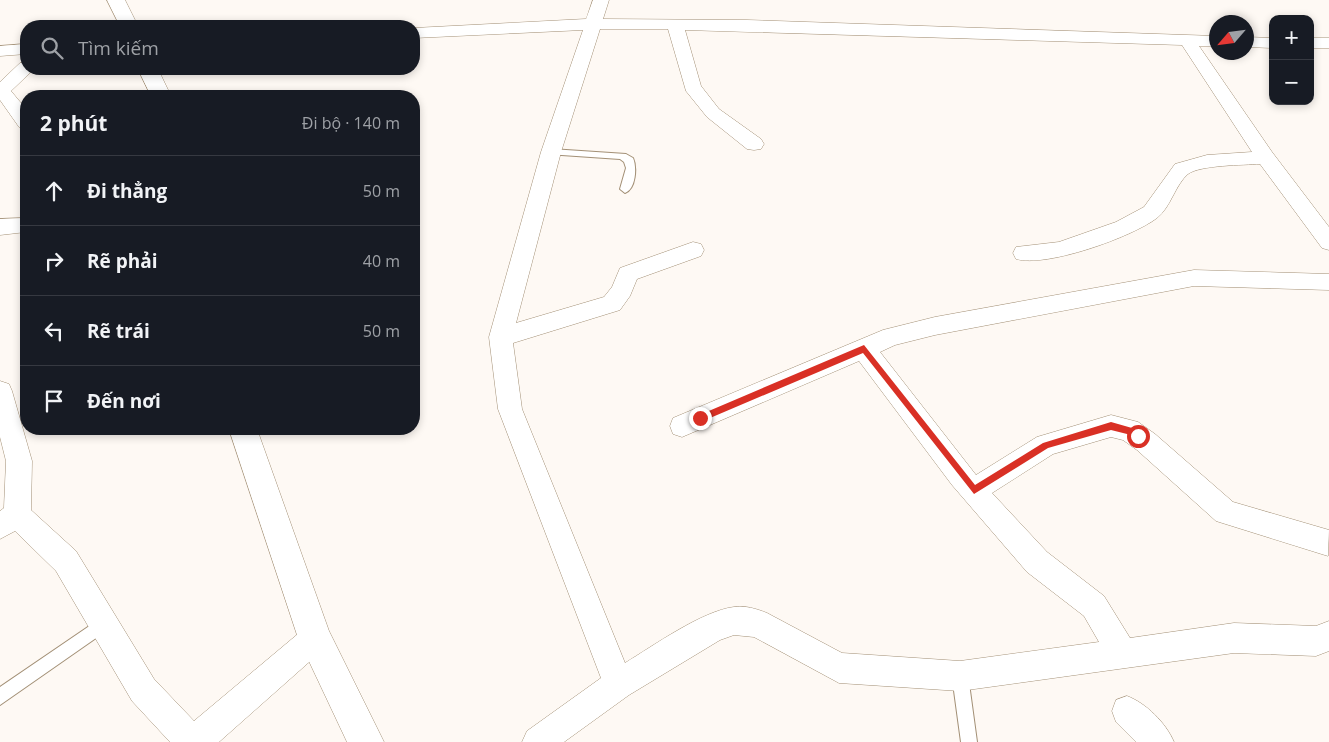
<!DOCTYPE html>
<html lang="vi">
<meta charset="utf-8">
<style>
:root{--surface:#171b24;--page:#242831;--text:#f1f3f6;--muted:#9ea1a6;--line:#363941}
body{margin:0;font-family:"Open Sans",sans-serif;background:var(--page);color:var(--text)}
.controls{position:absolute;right:15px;top:15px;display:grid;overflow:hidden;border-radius:10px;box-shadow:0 2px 8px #0003}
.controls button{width:45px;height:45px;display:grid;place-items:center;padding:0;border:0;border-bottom:1px solid var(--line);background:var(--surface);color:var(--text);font:25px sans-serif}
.compass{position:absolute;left:1209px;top:15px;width:45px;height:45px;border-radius:50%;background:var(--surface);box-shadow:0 2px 8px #0003;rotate:242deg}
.stop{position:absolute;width:15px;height:15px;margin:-11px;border:4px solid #d93025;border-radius:50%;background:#fff}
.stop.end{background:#d93025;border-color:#fff;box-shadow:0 1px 5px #0008}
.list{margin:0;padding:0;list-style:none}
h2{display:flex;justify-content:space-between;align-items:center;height:65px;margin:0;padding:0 20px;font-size:21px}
h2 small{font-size:16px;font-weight:400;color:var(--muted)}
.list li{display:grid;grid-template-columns:32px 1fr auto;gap:15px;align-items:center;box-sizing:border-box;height:70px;padding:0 20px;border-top:1px solid var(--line)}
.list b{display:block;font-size:19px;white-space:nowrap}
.list em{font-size:16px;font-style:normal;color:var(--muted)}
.icon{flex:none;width:28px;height:28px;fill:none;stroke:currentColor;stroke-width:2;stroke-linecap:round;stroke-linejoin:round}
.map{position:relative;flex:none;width:1329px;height:742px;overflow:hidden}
.search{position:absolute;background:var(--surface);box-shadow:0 2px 8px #0003;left:20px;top:20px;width:400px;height:55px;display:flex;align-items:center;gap:12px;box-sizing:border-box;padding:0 18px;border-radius:20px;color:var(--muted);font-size:19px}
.panel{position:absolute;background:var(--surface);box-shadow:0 2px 8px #0003;left:20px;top:90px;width:400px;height:345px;border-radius:20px}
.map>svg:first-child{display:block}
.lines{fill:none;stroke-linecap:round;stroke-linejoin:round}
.lane-casing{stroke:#a39076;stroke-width:2}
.street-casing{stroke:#a39076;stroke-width:1}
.secondary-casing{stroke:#a39076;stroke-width:1}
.lane{fill:#fff;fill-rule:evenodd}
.street{fill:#fff;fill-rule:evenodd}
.secondary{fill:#fff;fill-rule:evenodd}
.route{fill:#d93025}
</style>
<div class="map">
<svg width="1329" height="742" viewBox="0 0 1329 742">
<rect width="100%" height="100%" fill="#fef9f4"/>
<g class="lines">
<g class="lane-casing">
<path id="lane" d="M551 149 626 154 633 158C637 167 636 189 625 193L620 189 626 168 624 162 620 159 547 154V150Z
M104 616 109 619 112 624 109 629 0 705V687Z
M960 668 966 670 968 676 977 742H961L952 676 954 670Z"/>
</g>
<g class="street-casing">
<path id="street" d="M593 0H609L603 19 747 20 1216 36V46H1199L1272 152 1329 227V250L1322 248 1260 164C1244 165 1200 165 1188 174 1175 185 1171 207 1157 218 1132 237 1046 268 1016 259L1013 253 1016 247 1059 242 1116 222 1144 207 1175 164 1207 155 1252 152 1182 45 685 30 701 86 719 109 761 139 764 144 761 149 754 150 747 149 707 117 686 91 668 29H600L561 152 516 323 604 297 612 287 620 268 693 242 701 244 704 250 701 256 637 279 630 296 620 310 513 343 522 409 625 663C653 646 702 611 734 607 744 605 757 609 767 613L842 653 960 661 1099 642 1084 616 1027 572 952 485 859 361 682 437 673 434 670 426 673 418 883 330 935 317 1194 270 1329 274V290L1194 286 935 335 895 345 880 352 976 475 1037 437 1111 415 1138 422 1155 434 1233 502 1329 530 1328 556 1216 521 1137 450 1123 440 1111 437 1053 454 992 493 1047 552 1104 596 1130 638 1234 623 1316 626 1329 621V651L1316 656 1234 653 960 691 839 683 754 637 734 635 720 640 629 695 564 742H522L527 731 601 678 498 409 489 337 541 152 583 30 414 38V28L586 19Z
M1246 37 1273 38V48L1246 47Z
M1310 38H1329V48H1310Z
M26 44V54L0 56V46Z
M26 62V69H34L11 91 26 109V129L19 127 0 100V82L20 63Z
M26 218V232L0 235V219Z
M0 381 9 384 12 391 32 461 31 510 76 551 154 679 194 721 305 628 315 623 325 628 330 638 325 648 219 742H170L132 701 56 571 15 531 0 539V511L4 508 6 461 0 437Z
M1127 696C1146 703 1166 723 1174 742H1136L1116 722 1112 711 1116 700Z"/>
</g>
<g class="secondary-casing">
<path id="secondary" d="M107 0H125L138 26H120Z
M138 69H158L171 96H151Z
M229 429H257L329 631 384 742H347L298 638Z"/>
</g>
<use href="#lane" class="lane"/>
<use href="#street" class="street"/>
<use href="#secondary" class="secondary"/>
</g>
<path class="route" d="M864 345 975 485 1043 443 1111 422 1132 428 1142 436 1138 440 1127 434 1111 430 1048 448 974 494 863 353 703 421 700 422 696 418 697 416Z"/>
</svg>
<div class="controls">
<button>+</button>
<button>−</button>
</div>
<svg class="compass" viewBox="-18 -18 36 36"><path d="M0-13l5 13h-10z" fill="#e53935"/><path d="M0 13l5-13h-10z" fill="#9ea1a6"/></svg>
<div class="stop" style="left:1138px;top:436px"></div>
<div class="stop end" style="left:700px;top:418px"></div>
<div class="search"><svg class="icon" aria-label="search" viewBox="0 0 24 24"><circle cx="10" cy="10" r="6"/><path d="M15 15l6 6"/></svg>Tìm kiếm</div>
<section class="panel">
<h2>2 phút<small>Đi bộ · 140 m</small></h2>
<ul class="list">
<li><svg class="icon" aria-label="ahead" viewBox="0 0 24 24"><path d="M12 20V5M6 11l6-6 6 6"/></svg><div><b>Đi thẳng</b></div><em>50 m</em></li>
<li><svg class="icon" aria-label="right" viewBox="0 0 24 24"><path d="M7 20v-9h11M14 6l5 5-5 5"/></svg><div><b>Rẽ phải</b></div><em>40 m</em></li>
<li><svg class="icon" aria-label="left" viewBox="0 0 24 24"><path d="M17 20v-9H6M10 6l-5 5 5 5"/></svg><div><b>Rẽ trái</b></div><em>50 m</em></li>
<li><svg class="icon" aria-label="arrive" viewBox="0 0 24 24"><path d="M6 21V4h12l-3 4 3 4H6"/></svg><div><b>Đến nơi</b></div></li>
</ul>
</section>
</div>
